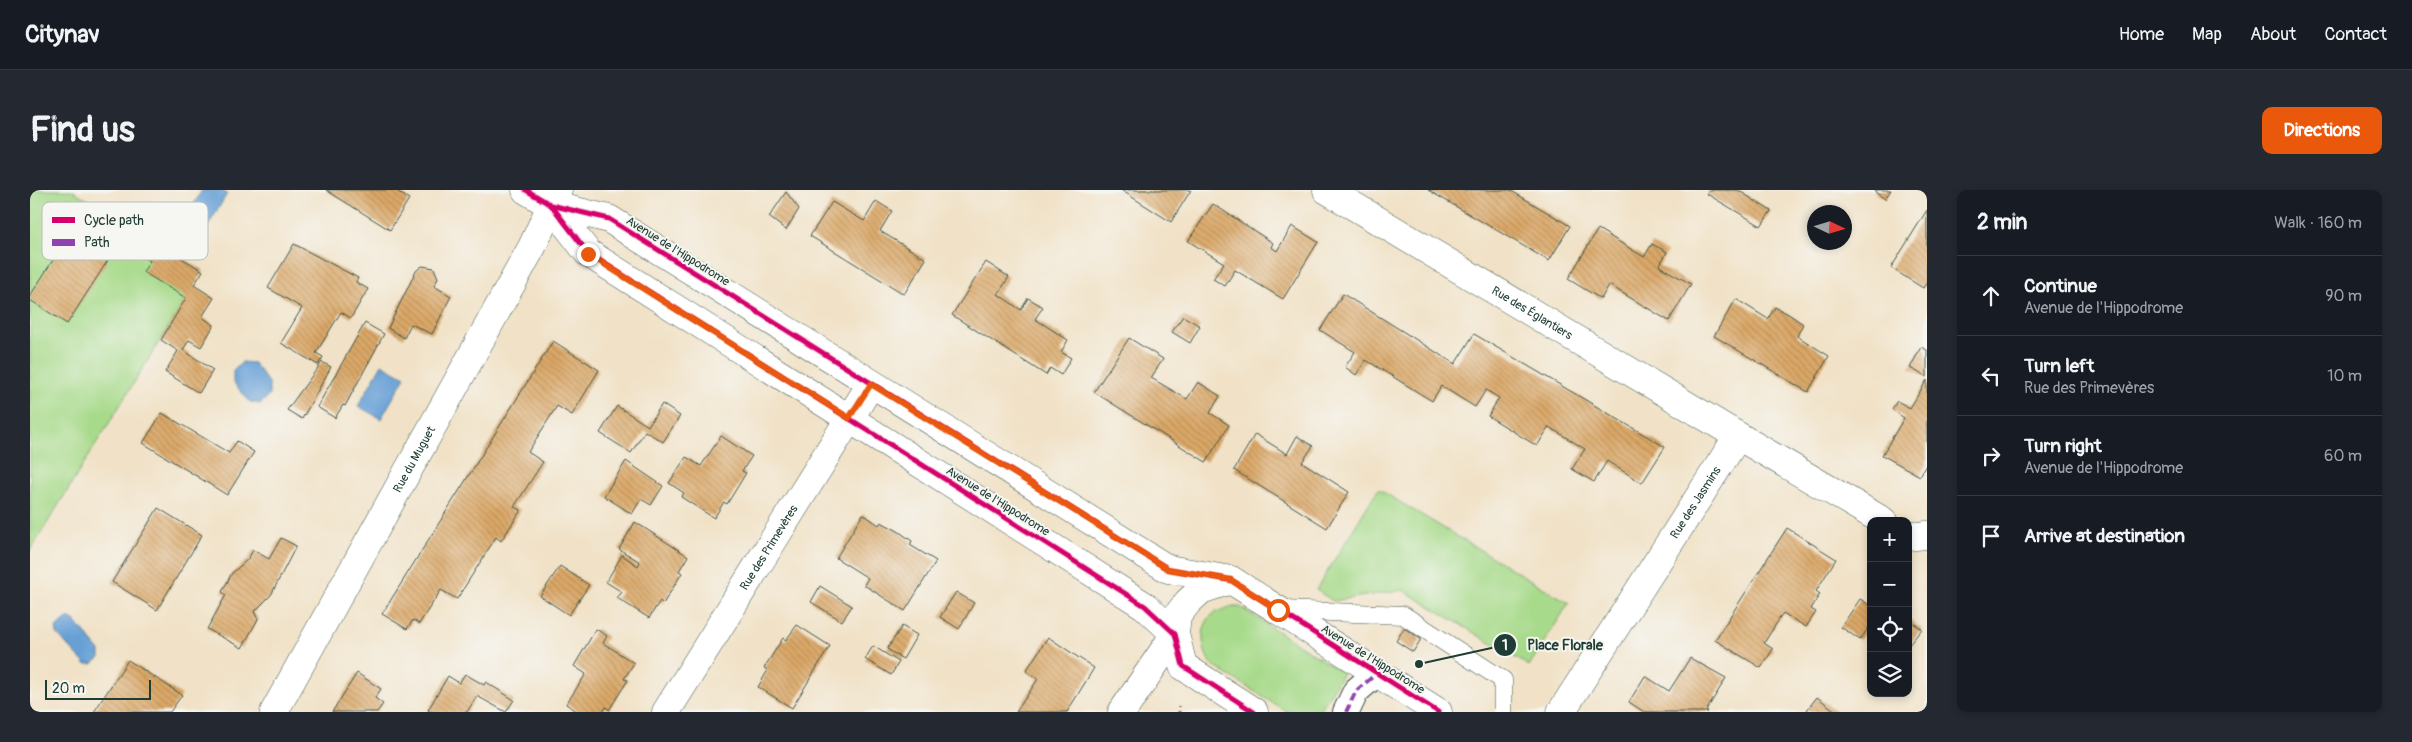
<!DOCTYPE html>
<meta charset="utf-8">
<style>
:root{--surface:#171b24;--page:#242831;--text:#f1f3f6;--muted:#9ea1a6;--line:#363941;--accent:#ea580c}
body{margin:0;font-family:Pangolin,sans-serif;background:var(--page);color:var(--text)}
.controls{position:absolute;right:15px;bottom:15px;display:grid;overflow:hidden;border-radius:10px;box-shadow:0 2px 8px #0003}
.controls button{width:45px;height:45px;display:grid;place-items:center;padding:0;border:0;border-bottom:1px solid var(--line);background:var(--surface);color:var(--text);font:25px sans-serif}
.compass{position:absolute;left:1777px;top:15px;width:45px;height:45px;border-radius:50%;background:var(--surface);box-shadow:0 2px 8px #0003;rotate:94deg}
.scale{position:absolute;left:15px;bottom:12px;width:106px;box-sizing:border-box;padding-left:5px;border:2px solid #1f3d34;border-top:0;font-size:14px;line-height:18px;white-space:nowrap;color:#1f3d34;-webkit-text-stroke:4px #f6f6f2;paint-order:stroke}
.stop{position:absolute;width:15px;height:15px;margin:-11px;border:4px solid #ea580c;border-radius:50%;background:#fff}
.stop.end{background:#ea580c;border-color:#fff;box-shadow:0 1px 5px #0008}
.list{margin:0;padding:0;list-style:none}
h2{display:flex;justify-content:space-between;align-items:center;height:65px;margin:0;padding:0 20px;font-size:21px}
h2 small{font-size:16px;font-weight:400;color:var(--muted)}
.list li{display:grid;grid-template-columns:32px 1fr auto;gap:15px;align-items:center;box-sizing:border-box;height:80px;padding:0 20px;border-top:1px solid var(--line)}
.list b{display:block;font-size:19px;white-space:nowrap}
.list p{margin:0;font-size:16px;white-space:nowrap;color:var(--muted)}
.list em{font-size:16px;font-style:normal;color:var(--muted)}
.icon{flex:none;width:28px;height:28px;fill:none;stroke:currentColor;stroke-width:2;stroke-linecap:round;stroke-linejoin:round}
.map{position:relative;flex:none;width:1897px;height:522px;overflow:hidden;border-radius:10px}
header{display:flex;align-items:center;gap:30px;box-sizing:border-box;height:70px;padding:0 25px;background:var(--surface);border-bottom:1px solid var(--line)}
header strong{font-size:24px}
nav{display:flex;gap:28px;margin-inline-start:auto;font-size:18px}
.intro{display:flex;align-items:center;justify-content:space-between;box-sizing:border-box;height:120px;padding:0 30px}
h1{margin:0;font-size:35px}
.button{padding:12px 22px;border-radius:10px;background:var(--accent);color:#fff;font-size:18px;font-weight:700}
main{display:flex;gap:30px;padding:0 30px}
aside{flex:1;background:var(--surface);border-radius:10px;box-shadow:0 2px 8px #0003}
.map>svg:first-child{display:block}
.green{fill:#a7da8a;stroke:#638c5f}
.water{fill:#67a0d6;stroke:#436e85}
.building{fill:url(#building-back-hatch)}
.lines{fill:none;stroke-linecap:round;stroke-linejoin:round}
.service-casing{stroke:#3e564a;stroke-width:19}
.pedestrian-casing{stroke:#3e564a;stroke-width:28}
.minor-casing{stroke:#3e564a;stroke-width:29}
.tertiary-casing{stroke:#3e564a;stroke-width:29}
.path{stroke:#3e564a;stroke-width:3;stroke-dasharray:1 4;stroke-linecap:butt}
.service{stroke:#fff;stroke-width:18}
.pedestrian{stroke:#fff;stroke-width:26}
.minor{stroke:#fff;stroke-width:28}
.tertiary{stroke:#fff;stroke-width:28}
.quiet{stroke:#8e44ad;stroke-width:4;stroke-dasharray:8 4;stroke-linecap:butt}
.cycleway-casing{stroke:#f6f6f2;stroke-width:8}
.cycleway{stroke:#d6006c;stroke-width:5}
.route{stroke:#ea580c;stroke-width:6}
.labels{text-anchor:middle;stroke-width:4;stroke-linejoin:round;paint-order:stroke}
.street-label{font-size:12px;fill:#1f3d34;stroke:#f6f6f2}
.key{fill:#f6f6f2;stroke:#b6beb9;stroke-width:1}
.key-label{font-size:14px;fill:#1f3d34}
.leader{fill:none;stroke:#1f3d34;stroke-width:2}
.callout-dot{fill:#1f3d34;stroke:#f6f6f2;stroke-width:2}
.mark-label{font-size:15px;text-anchor:middle;font-weight:bold;fill:#fff}
.callout-label{font-size:14px;text-anchor:middle;font-weight:bold;fill:#1f3d34;stroke:#f6f6f2;stroke-width:4;stroke-linejoin:round;paint-order:stroke}
</style>
<header>
<strong>Citynav</strong>
<nav><a>Home</a><a>Map</a><a>About</a><a>Contact</a></nav>
</header>
<div class="intro"><h1>Find us</h1><a class="button">Directions</a></div>
<main>
<div class="map">
<svg width="1897" height="522" viewBox="0 0 1897 522">
<defs>
<pattern id="building-back-hatch" width="6" height="6" patternUnits="userSpaceOnUse" patternTransform="scale(1.25)"><rect width="6" height="6" fill="#dca867"/><path d="M-1 5l2 2M0 0l6 6M5-1l2 2" fill="none" stroke="#b28a56"/></pattern>
</defs>
<rect width="100%" height="100%" fill="#f6f6f2"/>
<filter id="ink" filterUnits="userSpaceOnUse"><feTurbulence type="fractalNoise" baseFrequency=".02" numOctaves="2"/><feDisplacementMap in="SourceGraphic" scale="10" xChannelSelector="R" yChannelSelector="G"/><feConvolveMatrix kernelMatrix="1 2 1 2 8 2 1 2 1" color-interpolation-filters="sRGB"/></filter>
<filter id="wash" filterUnits="userSpaceOnUse"><feTurbulence type="fractalNoise" baseFrequency=".0096" numOctaves="4" result="noise"/><feDisplacementMap in="SourceGraphic" scale="20" xChannelSelector="R" yChannelSelector="G"/><feGaussianBlur stdDeviation="1.12" result="paint"/><feColorMatrix in="noise" values="0 0 0 0 0 0 0 0 0 0 0 0 0 0 0 0 0 1.4 0 .05"/><feComposite in="paint" operator="in"/></filter>
<g filter="url(#wash)">
<rect width="100%" height="100%" fill="#f1e2c7"/>
<path class="green" d="M0 0H42L173 81 0 361Z
M1348 299 1539 413 1499 476 1373 400 1303 411 1286 400Z
M1200 417H1210L1313 483 1289 522H1257L1182 475C1172 462 1168 438 1182 425 1186 421 1195 419 1200 417Z"/>
<path class="water" d="M172 0H192L197 4 175 41 155 29Z
M212 172 224 173 239 194V206L230 214 220 212 203 192V181Z
M352 174 375 187 351 229 328 216Z
M37 428 45 431 70 461V468L62 474H55L27 444 26 438Z"/>
<g id="blocks">
<path class="building" d="M296 0H365L379 9 360 40Z
M1091 0H1161L1141 32Z
M1398 0H1480L1540 36 1519 71Z
M1679 0H1708L1741 21 1731 36 1677 4Z
M1846 0H1861L1855 9 1845 2Z
M756 2 769 19 756 40 739 27Z
M846 11 862 21 850 41 896 69 874 104 780 46 802 12 834 31Z
M1183 14 1243 53 1241 57 1247 61 1262 36 1288 52 1253 109 1205 80 1195 96 1183 89 1194 73 1158 51Z
M1897 20V92L1893 98 1861 78Z
M1568 39 1614 67 1622 54 1637 62 1629 76 1661 94 1639 131 1579 95 1571 109 1538 89Z
M39 45 78 70 37 134 0 110V106Z
M124 51 173 81 164 95 184 108 172 127 184 135 171 157 159 150 153 160 183 180 169 203 135 182 148 161 131 150 156 108 113 82 120 71 114 67Z
M264 54 328 88 326 92 338 99 321 128 311 122 286 163 293 167 288 175 251 153 272 118 238 98Z
M956 72 979 87 968 104 991 120 998 108 1013 117 1005 129 1038 150 1031 162 1041 168 1031 185 1020 178 1016 185 922 125Z
M392 76 404 78 408 88 404 96 421 106 402 144 381 134 374 148 358 138 386 81Z
M1313 104 1425 174 1444 144 1635 257 1612 293 1577 271 1564 292 1542 279 1555 259 1519 237 1507 256 1458 226 1469 208 1456 200 1445 217 1411 196 1402 211 1336 170 1326 185 1315 177 1325 162 1290 140Z
M1706 109 1738 129 1745 117 1760 125 1773 134 1767 146 1799 166 1778 202 1684 146Z
M1153 126 1170 136 1160 153 1142 142Z
M335 133 354 144 315 216 313 215 305 228 287 217Z
M1099 148 1133 169 1121 188 1157 209 1168 192 1190 206 1180 223 1199 235 1176 272 1064 202Z
M523 151 569 180 542 225 527 216 498 262 513 272 484 317 491 320 471 351 466 347 427 409 411 400 389 434 383 430 377 439 352 424Z
M1891 157 1897 160V187L1880 178Z
M292 172 301 177 272 229 257 220Z
M1897 190V273L1890 286 1852 265 1874 228 1862 219 1867 211 1880 218Z
M632 214 650 226 633 252 615 241 601 263 570 243 587 216 618 236Z
M132 223 199 263 207 251 224 262 197 305 113 253Z
M1225 244 1257 264 1267 246 1283 256 1272 272 1319 302 1297 338 1204 280Z
M691 246 722 266 712 281 716 283 697 314 694 312 684 328 651 307 654 303 639 293 656 267 671 276Z
M596 271 633 296 621 315 611 309 602 324 574 306Z
M128 318 172 345 127 420 82 392Z
M833 324 849 335 851 332 868 341 882 351 880 355 906 371 875 421 834 395 838 388 806 368Z
M605 332 658 366 649 381 652 383 633 414 630 411 619 428 587 408 592 402 576 392 592 365 608 376 610 372 589 359Z
M1757 338 1806 369 1786 401 1790 404 1781 419 1786 422 1776 437 1753 423 1734 453 1743 459 1731 478 1685 450Z
M251 348 266 356 241 405 224 422 228 429 212 458 177 439 196 405 192 402 202 383 218 369 223 360 239 369Z
M530 376 559 395 539 425 510 406Z
M790 396 822 416 812 431 781 412Z
M926 402 944 413 929 439 910 427Z
M1830 409 1841 416V434L1830 450 1811 437Z
M1878 429 1892 439 1878 456Z
M767 435 800 456 762 518 728 497 738 480 734 478 753 448 756 450Z
M872 436 887 445 873 469 857 459Z
M1374 438 1391 449 1383 462 1366 451Z
M566 439 577 446 573 453 604 473 594 489 598 490 579 520 576 517 573 522H548L536 514 556 484 544 476Z
M1018 447 1064 478 1037 522H986L1008 489 996 481Z
M843 456 869 472 861 485 835 469Z
M1660 468 1696 488 1676 521 1678 522H1614L1599 512 1615 486 1639 501Z
M98 470 152 505 140 522H64Z
M327 483 351 499 345 508 353 514 347 522H302Z
M435 484 454 495 456 492 484 510 476 522 447 506 437 522H401L398 520 418 486 429 493Z
M1787 507 1807 522H1780L1777 520Z"/>
</g>
</g>
<g filter="url(#ink)">
<use href="#blocks" fill-opacity="0" stroke="#3e564a" stroke-width="1"/>
<g class="lines">
<g class="service-casing">
<path id="service" d="M1252 420 1373 425 1473 490V522"/>
</g>
<g class="pedestrian-casing">
<path id="pedestrian" d="M1316 522 1326 501 1347 483"/>
</g>
<g class="minor-casing">
<g id="minor">
<path id="s1" d="M1297 0 1708 246"/>
<path d="M1878 344 1885 346 1897 345"/>
<path id="s2" d="M244 522 502 57 528 0"/>
<path id="s3" d="M636 522 841 194"/>
<path d="M1092 522 1145 444 1147 426 1158 412 1171 400 1201 390"/>
<path id="s4" d="M1531 522 1708 246 1853 331"/>
</g>
</g>
<g class="tertiary-casing">
<path id="tertiary" d="M496 0 521 15 579 29 1138 379 1201 390 1408 522
M521 15 558 63 1115 416 1145 444 1153 476 1224 522"/>
</g>
<path class="path" d="M1149 516V522"/>
<use href="#service" class="service"/>
<use href="#pedestrian" class="pedestrian"/>
<use href="#minor" class="minor"/>
<use href="#tertiary" class="tertiary"/>
<path class="quiet" d="M1316 522 1326 501 1347 483"/>
<g class="cycleway-casing">
<path id="cycleway" d="M496 0 521 15 579 29 1138 379 1201 390 1408 522
M521 15 558 63 1115 416 1145 444 1153 476 1224 522"/>
</g>
<use href="#cycleway" class="cycleway"/>
</g>
</g>
<g class="lines" filter="url(#ink)">
<path class="route" d="M558 64 819 228 841 194 1138 379 1201 390 1248 420"/>
</g>
<g class="labels">
<g class="street-label">
<text transform="translate(648 61) rotate(32)" y="4">Avenue de l'Hippodrome</text>
<text dy="4" stroke="none"><textPath href="#s1" startOffset="239">Rue des Églantiers</textPath></text>
<text dy="4" stroke="none"><textPath href="#s2" startOffset="289">Rue du Muguet</textPath></text>
<text transform="translate(968 311) rotate(32)" y="4">Avenue de l'Hippodrome</text>
<text dy="4" stroke="none"><textPath href="#s4" startOffset="249">Rue des Jasmins</textPath></text>
<text dy="4" stroke="none"><textPath href="#s3" startOffset="194">Rue des Primevères</textPath></text>
<text transform="translate(1343 469) rotate(32)" y="4">Avenue de l'Hippodrome</text>
</g>
</g>
<rect x="12" y="12" width="166" height="58" rx="8" class="key"/>
<rect x="22" y="27" width="23" height="6" fill="#d6006c"/>
<rect x="22" y="49" width="23" height="7" fill="#8e44ad"/>
<g class="key-label">
<text x="54" y="35">Cycle path</text>
<text x="54" y="57">Path</text>
</g>
<path class="leader" d="M1389 474L1475 455"/>
<g class="callout-dot">
<circle cx="1389" cy="474" r="5"/>
<circle cx="1475" cy="455" r="12"/>
</g>
<g class="mark-label">
<text x="1475" y="460">1</text>
</g>
<g class="callout-label">
<text x="1535" y="460">Place Florale</text>
</g>
</svg>
<div class="controls">
<button>+</button>
<button>−</button>
<button><svg class="icon" aria-label="locate" viewBox="0 0 24 24"><circle cx="12" cy="12" r="6"/><path d="M12 2v4M12 18v4M2 12h4M18 12h4"/></svg></button>
<button><svg class="icon" aria-label="layers" viewBox="0 0 24 24"><path d="M12 4l9 5-9 5-9-5zM3 14l9 5 9-5"/></svg></button>
</div>
<svg class="compass" viewBox="-18 -18 36 36"><path d="M0-13l5 13h-10z" fill="#e53935"/><path d="M0 13l5-13h-10z" fill="#9ea1a6"/></svg>
<div class="scale">20 m</div>
<div class="stop" style="left:1248px;top:420px"></div>
<div class="stop end" style="left:558px;top:64px"></div>
</div>
<aside>
<h2>2 min<small>Walk · 160 m</small></h2>
<ul class="list">
<li><svg class="icon" aria-label="ahead" viewBox="0 0 24 24"><path d="M12 20V5M6 11l6-6 6 6"/></svg><div><b>Continue</b><p>Avenue de l'Hippodrome</p></div><em>90 m</em></li>
<li><svg class="icon" aria-label="left" viewBox="0 0 24 24"><path d="M17 20v-9H6M10 6l-5 5 5 5"/></svg><div><b>Turn left</b><p>Rue des Primevères</p></div><em>10 m</em></li>
<li><svg class="icon" aria-label="right" viewBox="0 0 24 24"><path d="M7 20v-9h11M14 6l5 5-5 5"/></svg><div><b>Turn right</b><p>Avenue de l'Hippodrome</p></div><em>60 m</em></li>
<li><svg class="icon" aria-label="arrive" viewBox="0 0 24 24"><path d="M6 21V4h12l-3 4 3 4H6"/></svg><div><b>Arrive at destination</b></div></li>
</ul>
</aside>
</main>
